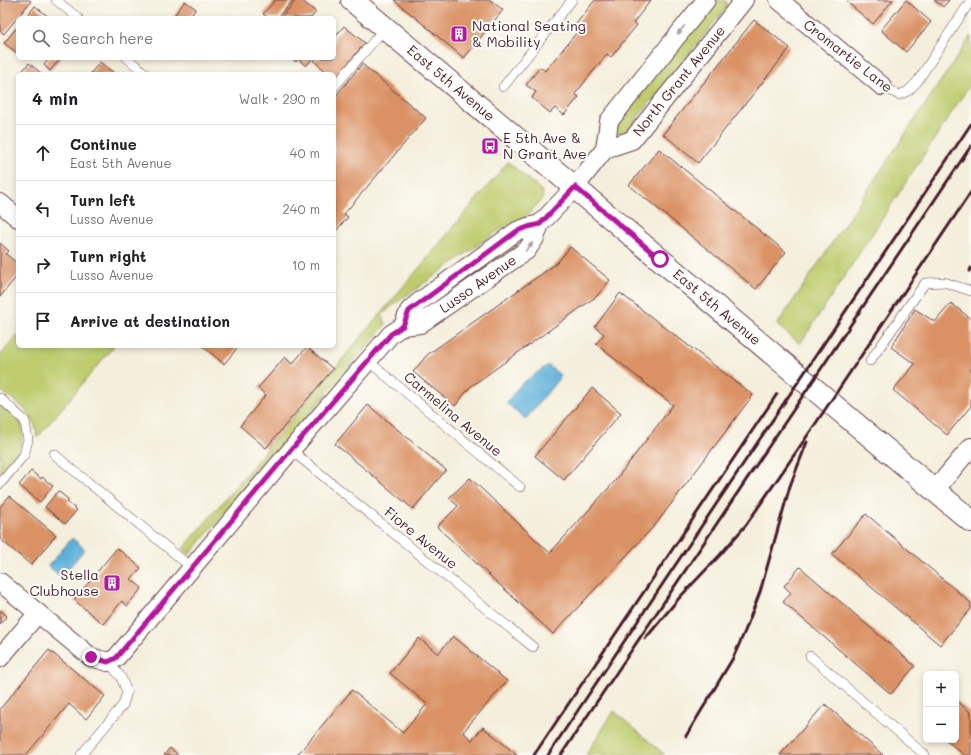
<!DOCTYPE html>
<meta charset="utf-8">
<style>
:root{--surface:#fff;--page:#f2f2f2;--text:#202124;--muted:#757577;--line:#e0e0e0}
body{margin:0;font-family:Mali,sans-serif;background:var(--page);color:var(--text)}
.controls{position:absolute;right:12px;bottom:12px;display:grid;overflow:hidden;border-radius:6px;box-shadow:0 2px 6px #0003}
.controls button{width:36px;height:36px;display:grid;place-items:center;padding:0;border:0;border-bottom:1px solid var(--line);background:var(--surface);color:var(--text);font:20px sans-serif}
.stop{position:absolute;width:12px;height:12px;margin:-9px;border:3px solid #b5179e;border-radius:50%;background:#fff}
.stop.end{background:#b5179e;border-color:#fff;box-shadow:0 1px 4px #0008}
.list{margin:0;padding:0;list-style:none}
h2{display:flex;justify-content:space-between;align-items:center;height:52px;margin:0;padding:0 16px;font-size:17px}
h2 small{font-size:13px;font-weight:400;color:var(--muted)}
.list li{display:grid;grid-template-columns:26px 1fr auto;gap:12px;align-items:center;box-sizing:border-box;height:56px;padding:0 16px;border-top:1px solid var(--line)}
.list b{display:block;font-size:15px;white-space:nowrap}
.list p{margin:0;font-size:13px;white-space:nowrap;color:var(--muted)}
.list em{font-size:13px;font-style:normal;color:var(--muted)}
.icon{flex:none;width:22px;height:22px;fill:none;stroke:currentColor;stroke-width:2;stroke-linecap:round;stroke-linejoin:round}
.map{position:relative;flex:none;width:971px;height:755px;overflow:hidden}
.search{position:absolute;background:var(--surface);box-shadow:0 2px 6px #0003;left:16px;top:16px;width:320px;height:44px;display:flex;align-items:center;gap:10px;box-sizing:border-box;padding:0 14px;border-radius:6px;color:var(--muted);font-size:15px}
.panel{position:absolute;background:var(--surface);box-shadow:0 2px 6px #0003;left:16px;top:72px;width:320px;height:276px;border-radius:6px}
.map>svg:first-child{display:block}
.green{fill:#becc6e;stroke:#84764c}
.water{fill:#5db0d9;stroke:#546882}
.building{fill:#da9163}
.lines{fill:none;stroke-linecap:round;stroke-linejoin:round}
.service-casing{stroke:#643e46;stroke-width:10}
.minor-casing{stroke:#643e46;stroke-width:20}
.secondary-casing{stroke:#643e46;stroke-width:24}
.service{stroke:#fff;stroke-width:9}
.minor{stroke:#fff;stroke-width:18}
.secondary{stroke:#fff;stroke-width:22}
.rail{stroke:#4a1f2b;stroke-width:3}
.oneway{fill:#ae9aa0}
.route{stroke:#b5179e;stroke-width:5}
.labels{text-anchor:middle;stroke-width:4;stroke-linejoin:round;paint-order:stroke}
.poi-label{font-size:14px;fill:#4a1f2b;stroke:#fdfcf7;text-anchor:start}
.street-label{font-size:14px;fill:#4a1f2b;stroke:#fdfcf7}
</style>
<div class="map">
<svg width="971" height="755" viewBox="0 0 971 755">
<rect width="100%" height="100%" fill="#fdfcf7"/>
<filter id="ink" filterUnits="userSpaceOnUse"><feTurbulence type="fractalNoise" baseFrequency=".025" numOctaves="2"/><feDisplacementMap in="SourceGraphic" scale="8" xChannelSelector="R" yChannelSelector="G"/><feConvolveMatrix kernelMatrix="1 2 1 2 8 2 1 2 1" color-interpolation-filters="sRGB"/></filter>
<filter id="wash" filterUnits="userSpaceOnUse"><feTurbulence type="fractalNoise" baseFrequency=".012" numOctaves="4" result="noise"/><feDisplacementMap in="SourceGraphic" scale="16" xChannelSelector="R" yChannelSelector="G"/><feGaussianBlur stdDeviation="0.9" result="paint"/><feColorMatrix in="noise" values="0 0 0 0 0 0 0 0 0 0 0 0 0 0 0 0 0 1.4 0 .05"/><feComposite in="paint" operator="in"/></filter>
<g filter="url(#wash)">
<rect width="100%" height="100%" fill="#f4efdc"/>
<path class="green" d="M716 0 726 1 727 4 726 8 627 131 623 134 618 133 616 128 617 124Z
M971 36V83L800 344 777 325Z
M508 162 542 191 543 198 518 225 512 229 508 224 393 305 382 315 386 324 189 555 183 549Z
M515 243H517L520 245 422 314 420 312Z
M18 334V346H114L37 438C36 413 19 404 0 390V356Z
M0 405C5 409 13 413 18 418 32 438 13 460 0 473Z
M614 711 665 755H586Z"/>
<path class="water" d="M548 365 561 376 526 419 506 403 520 385Z
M72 538 85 549 61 577 48 566Z"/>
<g id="blocks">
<path class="building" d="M0 0H29L31 1 4 34 0 31Z
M275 0H293L278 18H268L263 14Z
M296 0H301L316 12 311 18H281Z
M394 0H490L503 10 464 58Z
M595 0H651L633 23 637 25 611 57 607 54 575 94 579 97 564 115 555 108 550 113 532 98 536 92 526 85 540 67 545 71 577 32 573 28Z
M849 0H893L873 24 847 2Z
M906 0 931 22 906 52 881 30Z
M934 0H949L943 7Z
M185 1 196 9 189 18H172Z
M35 6 50 18H25Z
M754 20 790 48 698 163 663 134Z
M18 26V54L4 43Z
M344 26 365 43 335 79 334 74H329L314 61 317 58H334V38Z
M48 58H61L50 71 44 65 49 59Z
M291 58H313L306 66 298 59 296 62Z
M100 62 115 74H90Z
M29 63 42 74H20Z
M362 64 426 118 344 214 348 217 334 233V98Z
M659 149 786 252 756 289 629 185Z
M0 243 9 251 6 254 18 264V275L0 297Z
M570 247 610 280 597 296 470 387 455 406 413 372 427 355 557 263Z
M620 293 753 395 656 524 553 634 437 527 458 506 449 498 470 478 550 553 615 481 673 405 596 344 604 334 595 327Z
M951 303 971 319V406L947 435 893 390 915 364 891 347 915 309 935 322Z
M202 346H239L224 364Z
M307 347 333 369 266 448 240 426 266 395 258 388 285 357 292 364Z
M592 388 621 413 564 480 535 456Z
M368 405 446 470 413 509 335 444Z
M31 471 41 479 42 477 53 486 40 502 19 485Z
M58 491 69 500 67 502 77 510 65 524 45 507Z
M9 496 56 535 31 565 0 539V507Z
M866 514 971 603V609L940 645 832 554Z
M117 548 141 568 131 579 142 588 127 606 122 601 103 624 74 600Z
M800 567 915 666 891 694 783 602 791 593 784 586Z
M0 610 7 616 0 624Z
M453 636 507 681 463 732 472 740 483 727 517 755H297L352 690 403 733 427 704 390 673 419 638 438 654Z
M49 650 105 696 86 719 69 704 26 755H0V709Z
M956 700 971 713V755H964L946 740H956Z
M825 704 883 755H780Z
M170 748 178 755H164Z"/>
</g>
</g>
<g filter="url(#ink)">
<use href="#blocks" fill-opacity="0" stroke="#643e46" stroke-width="1"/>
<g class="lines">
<g class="service-casing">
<path id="service" d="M56 0 78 18
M127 58 146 74
M882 86 899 95 908 91 917 82 971 0
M334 87 385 28
M503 87 572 0
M368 361 520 487
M870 361 925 283 944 282 971 291
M0 398 25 421 28 440 24 455 0 484
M291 450 533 647
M54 454 192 568
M810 656 925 755
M81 755 123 705 127 692 121 677 108 662"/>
</g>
<g class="minor-casing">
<path id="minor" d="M779 0 882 86
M605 149 609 121 706 0
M0 203 18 218
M403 326 409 311 419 302 517 231 528 227 540 224
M935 490 971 447
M0 582 91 657 108 662 116 658 291 450 391 334 403 326 420 324 527 250 535 238 540 224 575 187 605 149 632 140 744 0
M0 658 38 613"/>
</g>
<g class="secondary-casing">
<path id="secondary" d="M352 0 971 521"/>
</g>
<use href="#service" class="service"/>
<use href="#minor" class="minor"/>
<use href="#secondary" class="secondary"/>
<path class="rail" d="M970 271 971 268
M645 639 680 597 720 555 746 525 814 426 971 192
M686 736 733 658 745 631 760 592 790 486 807 442
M534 755 777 394
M548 755 971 124
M561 755 971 146"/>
</g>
<defs><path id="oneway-solid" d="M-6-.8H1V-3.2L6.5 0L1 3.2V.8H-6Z"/></defs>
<g class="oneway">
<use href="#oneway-solid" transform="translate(681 30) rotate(129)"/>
<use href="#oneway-solid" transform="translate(529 247) rotate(-49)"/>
</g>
</g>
<g class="lines" filter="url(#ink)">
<path class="route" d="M91 657 108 662 116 658 291 450 391 334 403 326 409 311 517 231 528 227 540 224 575 187 660 259"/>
</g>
<defs>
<g id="building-square" transform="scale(0.9)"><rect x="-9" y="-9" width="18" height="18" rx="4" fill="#b5179e" stroke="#fdfcf7"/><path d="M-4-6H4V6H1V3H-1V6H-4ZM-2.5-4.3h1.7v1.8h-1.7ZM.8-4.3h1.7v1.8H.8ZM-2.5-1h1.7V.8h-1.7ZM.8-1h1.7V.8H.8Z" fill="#fff"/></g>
<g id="bus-square" transform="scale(0.9)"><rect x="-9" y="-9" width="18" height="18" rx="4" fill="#b5179e" stroke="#fdfcf7"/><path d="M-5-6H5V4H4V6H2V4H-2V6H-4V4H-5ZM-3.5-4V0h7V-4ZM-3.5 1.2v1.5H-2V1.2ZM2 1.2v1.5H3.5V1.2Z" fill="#fff"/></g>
</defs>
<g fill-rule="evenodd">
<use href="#building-square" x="459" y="34"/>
<use href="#bus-square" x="490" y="146"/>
<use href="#building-square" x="112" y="583"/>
</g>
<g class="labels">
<g class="poi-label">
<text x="472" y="31">National Seating<tspan x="472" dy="16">&amp; Mobility</tspan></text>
<text x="503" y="143">E 5th Ave &amp;<tspan x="503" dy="16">N Grant Ave</tspan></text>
<text x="99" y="580" text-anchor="end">Stella<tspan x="99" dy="16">Clubhouse</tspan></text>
</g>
<g class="street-label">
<text transform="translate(848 56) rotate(38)" y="5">Cromartie Lane</text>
<text transform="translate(679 81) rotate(-51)" y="5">North Grant Avenue</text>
<text transform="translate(451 83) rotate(40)" y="5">East 5th Avenue</text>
<text transform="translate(478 284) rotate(-35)" y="5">Lusso Avenue</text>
<text transform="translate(717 307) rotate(40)" y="5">East 5th Avenue</text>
<text transform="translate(453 414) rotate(40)" y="5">Carmelina Avenue</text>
<text transform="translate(421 538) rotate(39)" y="5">Fiore Avenue</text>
</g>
</g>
</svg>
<div class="controls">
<button>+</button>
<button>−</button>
</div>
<div class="stop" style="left:660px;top:259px"></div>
<div class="stop end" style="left:91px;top:657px"></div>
<div class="search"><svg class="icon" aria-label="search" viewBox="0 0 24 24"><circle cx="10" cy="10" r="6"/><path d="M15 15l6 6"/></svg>Search here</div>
<section class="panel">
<h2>4 min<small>Walk · 290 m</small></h2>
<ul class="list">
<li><svg class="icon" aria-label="ahead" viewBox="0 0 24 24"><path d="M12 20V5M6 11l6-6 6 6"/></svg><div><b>Continue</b><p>East 5th Avenue</p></div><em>40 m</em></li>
<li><svg class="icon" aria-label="left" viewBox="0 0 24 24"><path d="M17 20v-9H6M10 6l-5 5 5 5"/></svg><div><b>Turn left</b><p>Lusso Avenue</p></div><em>240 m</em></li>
<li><svg class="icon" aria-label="right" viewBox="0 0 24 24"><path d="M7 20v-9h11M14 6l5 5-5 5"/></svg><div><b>Turn right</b><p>Lusso Avenue</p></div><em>10 m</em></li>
<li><svg class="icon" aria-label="arrive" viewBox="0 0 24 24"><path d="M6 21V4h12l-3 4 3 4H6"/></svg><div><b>Arrive at destination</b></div></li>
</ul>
</section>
</div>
